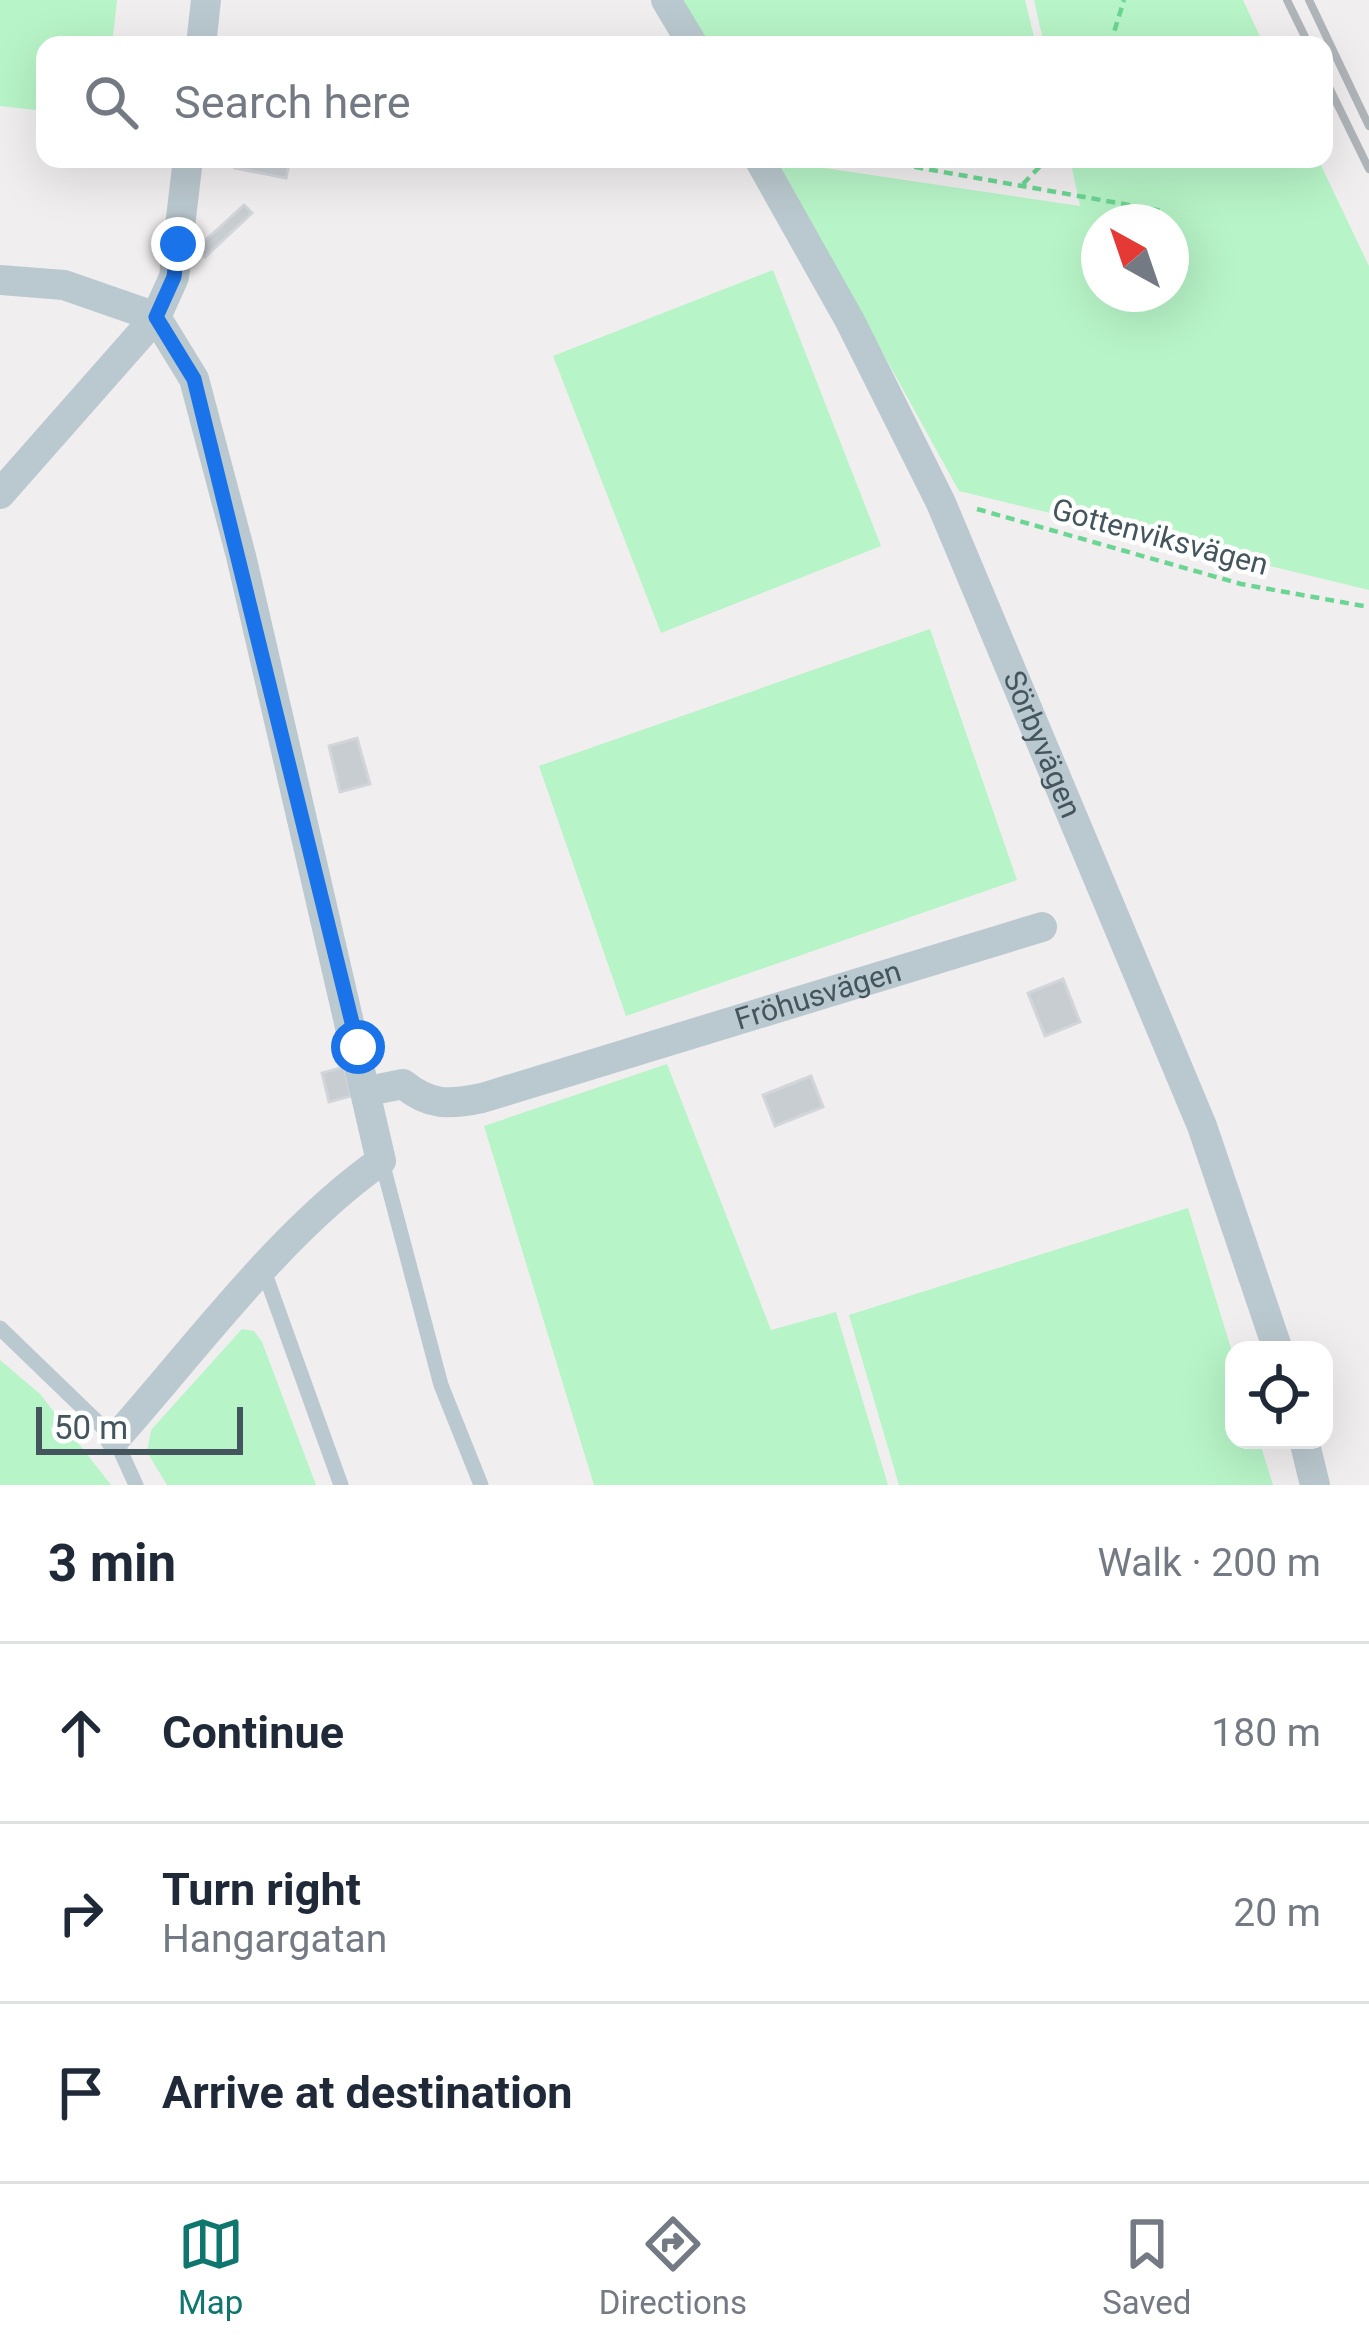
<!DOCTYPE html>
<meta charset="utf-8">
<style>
:root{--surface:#fff;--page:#f2f2f3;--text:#1f2937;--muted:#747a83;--line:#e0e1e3;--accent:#0f766e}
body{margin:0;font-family:Roboto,sans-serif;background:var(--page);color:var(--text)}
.controls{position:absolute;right:36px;bottom:36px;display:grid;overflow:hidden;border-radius:24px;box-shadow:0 12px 48px #0002}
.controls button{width:108px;height:108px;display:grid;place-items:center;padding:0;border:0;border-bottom:3px solid var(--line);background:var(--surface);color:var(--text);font:60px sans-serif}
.compass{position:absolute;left:1081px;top:204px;width:108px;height:108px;border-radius:50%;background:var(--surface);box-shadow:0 12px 48px #0002;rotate:320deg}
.scale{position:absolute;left:36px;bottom:30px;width:207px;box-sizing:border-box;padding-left:12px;border:6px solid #44555e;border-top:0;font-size:33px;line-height:42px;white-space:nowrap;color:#44555e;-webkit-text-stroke:9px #fff;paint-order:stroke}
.stop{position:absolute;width:36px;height:36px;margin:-27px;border:9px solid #1a73e8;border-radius:50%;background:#fff}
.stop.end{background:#1a73e8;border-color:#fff;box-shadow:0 3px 12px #0008}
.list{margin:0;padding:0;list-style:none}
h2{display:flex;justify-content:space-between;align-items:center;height:156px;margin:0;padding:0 48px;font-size:51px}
h2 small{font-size:39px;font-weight:400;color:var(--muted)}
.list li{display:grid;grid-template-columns:78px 1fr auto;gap:36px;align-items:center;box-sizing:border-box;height:180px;padding:0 48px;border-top:3px solid var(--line)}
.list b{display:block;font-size:45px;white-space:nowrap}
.list p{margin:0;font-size:39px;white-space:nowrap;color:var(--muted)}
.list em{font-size:39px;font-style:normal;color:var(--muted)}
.icon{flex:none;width:66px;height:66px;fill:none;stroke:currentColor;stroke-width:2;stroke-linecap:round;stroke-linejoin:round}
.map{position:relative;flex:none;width:1369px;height:1485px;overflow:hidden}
.search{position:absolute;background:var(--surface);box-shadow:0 12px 48px #0002;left:36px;right:36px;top:36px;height:132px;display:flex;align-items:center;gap:30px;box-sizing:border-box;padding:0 42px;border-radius:24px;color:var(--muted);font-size:45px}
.sheet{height:696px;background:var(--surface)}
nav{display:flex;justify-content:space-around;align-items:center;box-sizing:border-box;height:168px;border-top:3px solid var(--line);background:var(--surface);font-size:33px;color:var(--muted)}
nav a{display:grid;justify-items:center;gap:6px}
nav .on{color:var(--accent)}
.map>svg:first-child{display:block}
.green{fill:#b7f4c7;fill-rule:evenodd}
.building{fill:#c8cdd2;stroke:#d2d6db;stroke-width:3}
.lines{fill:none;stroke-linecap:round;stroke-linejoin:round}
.path{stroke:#6bd693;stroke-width:4.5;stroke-dasharray:9 6;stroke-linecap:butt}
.lane{stroke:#bac9cf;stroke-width:15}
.street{stroke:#bac9cf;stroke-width:30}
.rail{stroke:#b0b5ba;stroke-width:8}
.route{stroke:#1a73e8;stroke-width:15}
.labels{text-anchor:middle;stroke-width:9;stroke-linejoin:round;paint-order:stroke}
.street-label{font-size:30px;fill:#44555e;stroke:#fff}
</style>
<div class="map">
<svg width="1369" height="1485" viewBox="0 0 1369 1485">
<rect width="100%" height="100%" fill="#f1eeef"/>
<path class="green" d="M0 0H117L112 45H45V111L0 106Z
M680 0H1025L1036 45H707Z
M1034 0H1243L1264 45H1044Z
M1070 159H1318L1369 266V590L959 491 777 161 1080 206ZM1099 222H1171V294H1099Z
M773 270 881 546 661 633 553 356Z
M930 629 1017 880 626 1016 539 766Z
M667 1064 771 1330 836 1312 888 1485H594L484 1126Z
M1188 1208 1234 1358V1440H1259L1273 1485H899L849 1315Z
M242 1329 254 1331 262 1342 316 1485H167L147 1452 151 1430Z
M0 1360 40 1394 111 1485H0Z"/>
<path class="building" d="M237 159H290L286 178 235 168Z
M244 205 252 213 205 257 197 248Z
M357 738 370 784 340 792 329 746Z
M1063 979 1080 1022 1045 1036 1028 993Z
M344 1067 351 1096 329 1102 322 1073Z
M811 1076 823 1107 775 1126 763 1095Z"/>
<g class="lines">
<path class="path" d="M1110 45 1124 0
M870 159 1163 211
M1023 184 1047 159
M977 509 1241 584 1369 607"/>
<path class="lane" d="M382 1162 441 1385 481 1485
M264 1271 341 1485
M0 1328 115 1439 136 1485"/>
<g class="street">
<path d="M666 0 693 45"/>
<path d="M201 45 206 0"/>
<path id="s1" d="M759 159 850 321 941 503 1202 1126 1278 1350"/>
<path d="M0 280 64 285 156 317 174 277 188 159"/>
<path d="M0 494 156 317 194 379 241 556 381 1161C282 1230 196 1348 115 1439"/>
<path id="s2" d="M368 1091 403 1084C430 1106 449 1105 482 1098L1042 927"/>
<path d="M1304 1440 1315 1485"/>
</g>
<path class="rail" d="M1287 0 1309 45
M1309 0 1369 126
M1324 77 1369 169"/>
</g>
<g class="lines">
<path class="route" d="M178 244 174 277 156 317 194 379 358 1047"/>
</g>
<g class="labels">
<g class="street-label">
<text transform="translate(1160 537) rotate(15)" y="10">Gottenviksvägen</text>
<text dy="10" stroke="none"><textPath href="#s1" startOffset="651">Sörbyvägen</textPath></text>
<text dy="10" stroke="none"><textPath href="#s2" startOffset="471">Fröhusvägen</textPath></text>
</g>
</g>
</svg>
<div class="controls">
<button><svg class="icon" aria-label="locate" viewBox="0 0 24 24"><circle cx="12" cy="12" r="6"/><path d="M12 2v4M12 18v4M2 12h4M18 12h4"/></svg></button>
</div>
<svg class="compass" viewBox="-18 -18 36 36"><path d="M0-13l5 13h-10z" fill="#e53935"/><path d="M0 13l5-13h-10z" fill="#747a83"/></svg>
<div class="scale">50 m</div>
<div class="stop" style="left:358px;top:1047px"></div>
<div class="stop end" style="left:178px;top:244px"></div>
<div class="search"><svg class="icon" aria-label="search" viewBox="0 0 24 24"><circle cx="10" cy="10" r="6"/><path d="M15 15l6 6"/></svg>Search here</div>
</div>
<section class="sheet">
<h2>3 min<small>Walk · 200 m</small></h2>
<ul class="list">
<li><svg class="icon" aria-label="ahead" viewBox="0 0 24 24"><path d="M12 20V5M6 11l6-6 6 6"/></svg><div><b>Continue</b></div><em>180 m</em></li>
<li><svg class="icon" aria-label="right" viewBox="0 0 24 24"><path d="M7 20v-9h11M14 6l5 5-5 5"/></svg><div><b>Turn right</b><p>Hangargatan</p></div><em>20 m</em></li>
<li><svg class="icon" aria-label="arrive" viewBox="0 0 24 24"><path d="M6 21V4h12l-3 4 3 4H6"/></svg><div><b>Arrive at destination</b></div></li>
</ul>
</section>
<nav>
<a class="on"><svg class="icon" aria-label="map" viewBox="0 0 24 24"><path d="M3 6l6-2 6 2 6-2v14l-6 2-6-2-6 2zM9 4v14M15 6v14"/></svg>Map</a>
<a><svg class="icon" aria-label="directions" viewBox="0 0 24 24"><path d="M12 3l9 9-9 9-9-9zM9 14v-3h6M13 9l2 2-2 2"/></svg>Directions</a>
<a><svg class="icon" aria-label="saved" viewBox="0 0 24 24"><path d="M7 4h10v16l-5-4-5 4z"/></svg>Saved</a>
</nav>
